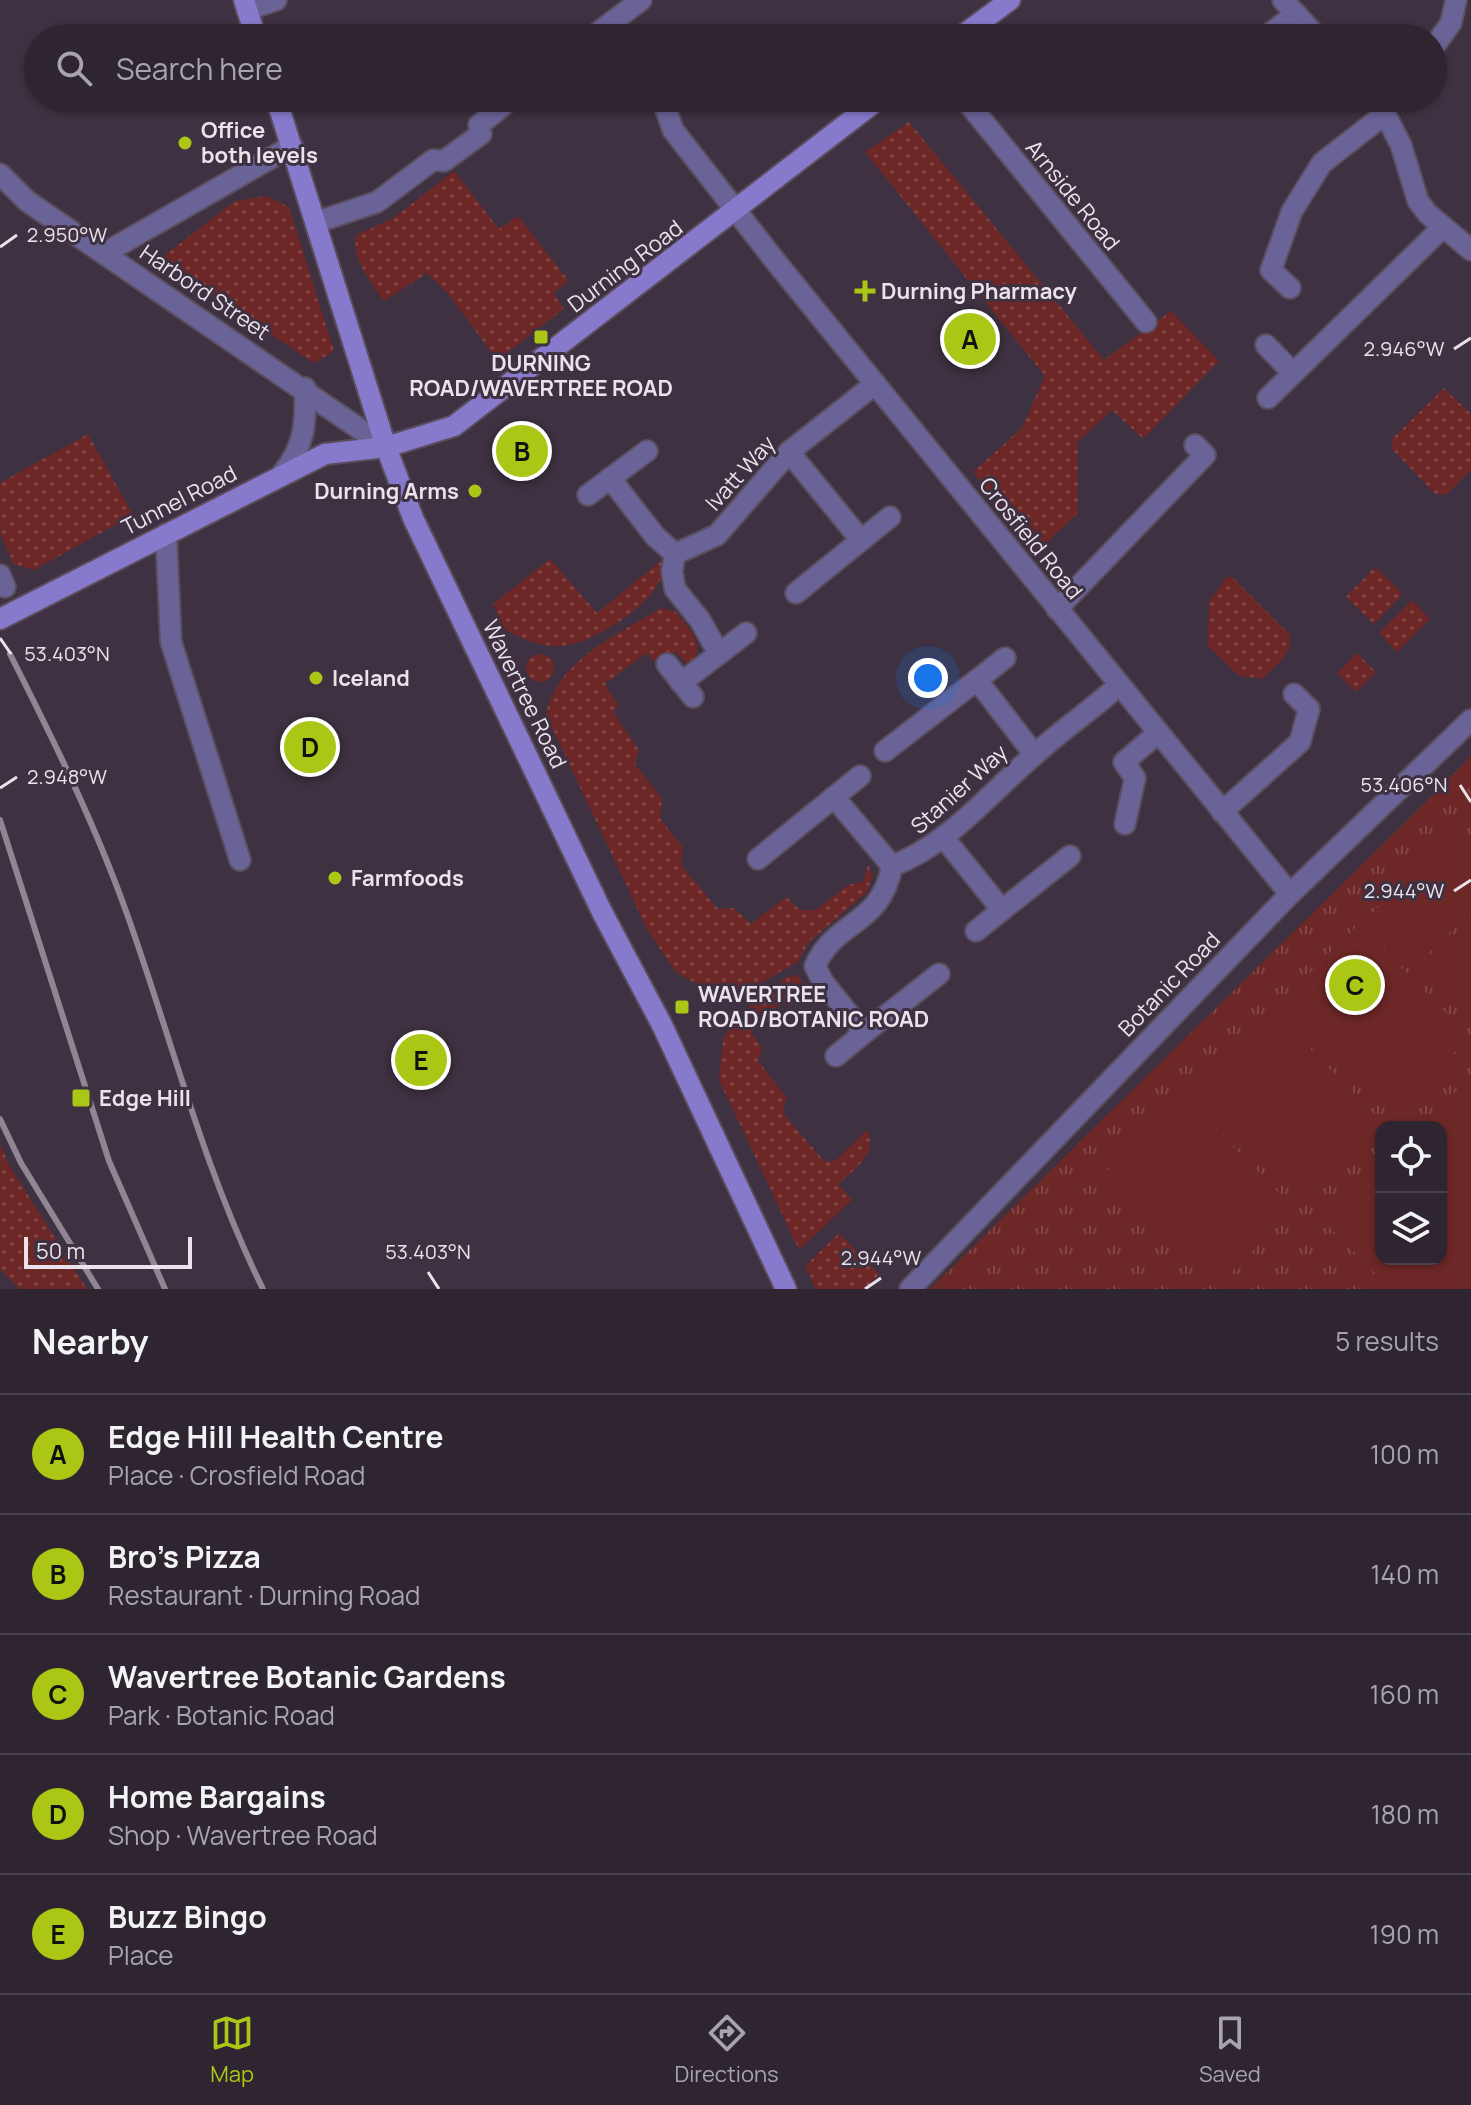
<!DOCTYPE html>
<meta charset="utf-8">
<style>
:root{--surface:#2e2531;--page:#3a313d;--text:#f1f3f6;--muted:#a7a5ab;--line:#49424d;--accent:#abc614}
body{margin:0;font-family:Manrope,sans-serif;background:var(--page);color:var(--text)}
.controls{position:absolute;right:24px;bottom:24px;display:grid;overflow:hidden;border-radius:16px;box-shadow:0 2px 6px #0004}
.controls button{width:72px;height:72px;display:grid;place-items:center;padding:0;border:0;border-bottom:2px solid var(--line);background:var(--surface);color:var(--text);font:40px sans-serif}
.scale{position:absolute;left:24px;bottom:20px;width:168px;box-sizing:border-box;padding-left:8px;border:4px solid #ebe3ec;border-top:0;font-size:22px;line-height:28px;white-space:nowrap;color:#ebe3ec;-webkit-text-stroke:6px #3e3141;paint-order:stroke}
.you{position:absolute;left:928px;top:678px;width:28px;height:28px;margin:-20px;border:6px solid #fff;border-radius:50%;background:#1a73e8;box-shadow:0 0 0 12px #1a73e833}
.badge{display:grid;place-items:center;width:52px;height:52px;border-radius:50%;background:var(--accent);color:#111;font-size:26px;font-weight:700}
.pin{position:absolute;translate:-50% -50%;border:4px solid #fff;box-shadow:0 2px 8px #0006}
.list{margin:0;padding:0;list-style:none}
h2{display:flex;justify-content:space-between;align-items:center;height:104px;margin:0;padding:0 32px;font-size:34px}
h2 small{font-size:26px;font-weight:400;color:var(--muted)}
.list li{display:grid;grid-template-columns:52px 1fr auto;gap:24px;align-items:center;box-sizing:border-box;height:120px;padding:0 32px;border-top:2px solid var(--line)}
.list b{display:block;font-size:30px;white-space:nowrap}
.list p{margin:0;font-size:26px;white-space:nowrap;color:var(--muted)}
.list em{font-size:26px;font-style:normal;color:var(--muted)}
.icon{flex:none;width:44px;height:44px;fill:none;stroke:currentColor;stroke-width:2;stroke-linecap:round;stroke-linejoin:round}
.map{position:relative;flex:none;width:1471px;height:1289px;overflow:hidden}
.search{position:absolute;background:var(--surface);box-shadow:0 2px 6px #0004;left:24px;right:24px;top:24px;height:88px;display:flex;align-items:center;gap:20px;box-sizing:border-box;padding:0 28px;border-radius:44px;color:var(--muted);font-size:30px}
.sheet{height:704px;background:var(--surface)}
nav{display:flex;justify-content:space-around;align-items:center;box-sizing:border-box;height:112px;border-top:2px solid var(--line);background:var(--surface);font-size:22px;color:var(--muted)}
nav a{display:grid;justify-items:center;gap:4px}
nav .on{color:var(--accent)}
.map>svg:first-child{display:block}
.grass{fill:url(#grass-dots)}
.park{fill:url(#park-tufts);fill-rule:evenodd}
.garden{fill:#6d2726}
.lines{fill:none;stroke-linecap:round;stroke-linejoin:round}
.minor-casing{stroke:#5a4d5c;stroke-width:24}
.tertiary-casing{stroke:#5a4d5c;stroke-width:24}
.secondary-casing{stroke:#5a4d5c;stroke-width:24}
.minor{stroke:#6a6397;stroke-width:20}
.tertiary{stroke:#6a6397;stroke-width:20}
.secondary{stroke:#877acc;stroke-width:20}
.rail{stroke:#908592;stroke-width:6}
.ticks{fill:none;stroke:#ebe3ec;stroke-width:3}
.poi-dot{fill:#abc614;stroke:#3e3141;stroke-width:3}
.labels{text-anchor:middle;stroke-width:6;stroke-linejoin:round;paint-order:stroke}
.poi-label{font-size:22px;font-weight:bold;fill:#ebe3ec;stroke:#3e3141;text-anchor:start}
.street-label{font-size:22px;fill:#ebe3ec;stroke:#3e3141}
.ticks-label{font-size:20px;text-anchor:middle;fill:#ebe3ec;stroke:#3e3141;stroke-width:6;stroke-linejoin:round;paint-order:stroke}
</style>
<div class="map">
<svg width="1471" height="1289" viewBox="0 0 1471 1289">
<defs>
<pattern id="grass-dots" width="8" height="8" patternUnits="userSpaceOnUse" patternTransform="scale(2)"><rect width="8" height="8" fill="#6d2726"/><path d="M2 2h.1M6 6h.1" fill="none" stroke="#824646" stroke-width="1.8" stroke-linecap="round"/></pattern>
<pattern id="park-tufts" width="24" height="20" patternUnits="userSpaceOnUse" patternTransform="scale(2)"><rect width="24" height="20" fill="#6d2726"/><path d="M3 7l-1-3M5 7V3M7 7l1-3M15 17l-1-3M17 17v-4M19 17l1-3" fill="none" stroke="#824646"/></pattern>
</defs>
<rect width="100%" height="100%" fill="#3e3141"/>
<g class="grass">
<path d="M909 122 1104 360 1171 311 1219 361 1143 439 1112 410 1078 442V513L1037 552 973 472 1022 428 1045 376 865 152Z"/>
<path d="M454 171 499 229 518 216 569 281 553 293 564 309 497 360 450 296 427 273 384 301C370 281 352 260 356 235L392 219Z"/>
<path d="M266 196 289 207 334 351 314 363 166 265 165 255 235 201Z"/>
<path d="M1444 388 1471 414V470L1446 495 1435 494 1392 449V439Z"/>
<path d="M88 434 133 515 34 570 13 564 0 532V483Z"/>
<path d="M550 559 597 613 662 560C672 596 595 643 563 646 543 648 521 639 504 629L493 604Z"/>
<path d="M1373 569H1378L1400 591 1401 596 1374 624 1346 597Z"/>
<path d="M1232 577 1289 634C1294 654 1275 666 1262 679L1239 676 1208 646 1209 602 1226 578Z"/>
<path d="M1412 600 1430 619 1397 652 1379 633Z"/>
<path d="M661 608 676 612C688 628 709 647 689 665L675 652 663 658 659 666 646 653 605 684 618 705 613 712 639 750 635 764 662 799 660 819 683 847 681 865 718 909 734 908 751 924 786 897 800 910H816L848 885 863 882 868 865 873 875 867 892 808 943 798 962 754 987 734 991 700 986 675 971 648 931 546 715C558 659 616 636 661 608Z"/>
<path d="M1357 653 1376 672 1356 692 1337 673Z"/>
<circle cx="540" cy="668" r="14"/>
<path d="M797 975 809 991 790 1006 782 1003 755 1024 752 1034 762 1048 758 1061 787 1098 783 1107 785 1116 825 1162 836 1160 867 1130C879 1154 854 1170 838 1184L852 1200 799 1250 719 1080 723 1039 736 1017 785 978Z"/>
<path d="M0 1144 9 1165 87 1289H20L0 1269Z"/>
<path d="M839 1233 879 1274 866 1289H816L805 1266Z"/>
</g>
<path class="park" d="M1471 756V1289H930L1438 790ZM1381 1127H1441V1259H1381Z"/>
<g class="garden">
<path d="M1455 833 1471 850V913L1417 964 1370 915Z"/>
<path d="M1359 924 1470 1037 1391 1115 1280 1002Z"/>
<path d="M1471 926V1020L1424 971Z"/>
<path d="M1272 1010 1383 1123 1304 1201 1192 1088Z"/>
<path d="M1471 1076V1197L1441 1167V1127H1420Z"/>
<path d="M1183 1096 1295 1209 1216 1287 1104 1174Z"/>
<path d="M1381 1166V1259H1441V1182L1471 1212V1289H1391L1324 1222Z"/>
</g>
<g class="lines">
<defs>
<g id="minor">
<path d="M1283 0 1318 38"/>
<path d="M247 10 276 0"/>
<path d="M591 38 641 0"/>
<path d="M1264 38 1296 14"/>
<path d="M1433 48 1451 23 1456 0"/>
<path d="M662 98 673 130 776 262 1290 894"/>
<path d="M964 98 1146 322"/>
<path d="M1385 114 1401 145 1418 201 1428 214 1471 250"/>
<path d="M317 222 377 202 433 160 444 161 481 134 479 125 512 98"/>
<path d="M1290 288 1271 270 1292 211 1322 163 1385 114"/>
<path d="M1266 345 1293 373"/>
<path d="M1268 398 1443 227"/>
<path d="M789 452 861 540"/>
<path d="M610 478 655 536 675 554"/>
<path d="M588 495 647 451"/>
<path d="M166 534 171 642 240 860"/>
<path d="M0 575 5 587"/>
<path d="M796 593 890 517"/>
<path d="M1057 609 1205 455 1195 445"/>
<path d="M719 654 700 620 675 589 672 571 675 554 717 535 789 452 875 384"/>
<path d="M667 664 693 697"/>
<path d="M977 680 1005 658"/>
<path d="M681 683 746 633"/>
<path d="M885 751 977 680 1034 754"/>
<path d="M834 797 892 866"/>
<path d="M1222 812 1300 742 1309 709 1294 694"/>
<path d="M1125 824 1135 778 1124 762 1158 733"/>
<path d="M944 838 1002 910 1070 856"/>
<path d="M758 859 860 776"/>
<path d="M976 931 1002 910"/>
<path d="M939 974 864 1033 823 982 815 966C836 919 881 926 892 866 949 844 987 796 1032 757 1059 732 1090 711 1118 686"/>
<path d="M836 1056 864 1033"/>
<path d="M910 1289 1290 894 1471 720"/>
</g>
<g id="tertiary">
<path d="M0 174 27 201 386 447"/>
<path d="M105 253 292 146"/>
<path d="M282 474C305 446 306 423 305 388"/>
</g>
<g id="secondary">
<path d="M244 0 256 38"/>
<path d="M959 38 1010 0"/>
<path d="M276 98 386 447 413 518 602 912 662 1025 786 1289"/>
<path d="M0 619 325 454 386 447 454 426 880 98"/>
</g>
</defs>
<use href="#minor" class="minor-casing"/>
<use href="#tertiary" class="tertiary-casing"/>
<use href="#secondary" class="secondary-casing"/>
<use href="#minor" class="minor"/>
<use href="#tertiary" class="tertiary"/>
<use href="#secondary" class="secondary"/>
<g class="rail">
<path d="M10 654C53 739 95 824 127 914 172 1040 203 1168 263 1289"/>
<path d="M0 820 109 1161 165 1289"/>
<path d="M0 1119 21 1163 98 1289"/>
</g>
</g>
<path class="ticks" d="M0 247 17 235M1454 349 1471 338M0 638 11 654M1460 785 1471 802M0 788 17 777M1454 891 1471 880M428 1272 439 1289M865 1289 881 1278"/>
<g class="poi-dot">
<circle cx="185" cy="143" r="8"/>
<path d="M861 279h8v8h8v8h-8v8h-8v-8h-8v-8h8z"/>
<rect x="533" y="329" width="16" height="16" rx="4"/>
<circle cx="475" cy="491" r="8"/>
<circle cx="316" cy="678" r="8"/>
<circle cx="335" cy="878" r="8"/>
<rect x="674" y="999" width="16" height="16" rx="4"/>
<rect x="71" y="1088" width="20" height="20" rx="4"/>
</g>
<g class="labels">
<g class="poi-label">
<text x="201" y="138">Office<tspan x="201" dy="25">both levels</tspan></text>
<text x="881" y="299">Durning Pharmacy</text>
<text x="541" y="371" text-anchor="middle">DURNING<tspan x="541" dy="25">ROAD/WAVERTREE ROAD</tspan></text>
<text x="459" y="499" text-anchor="end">Durning Arms</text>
<text x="332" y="686">Iceland</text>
<text x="351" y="886">Farmfoods</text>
<text x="698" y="1002">WAVERTREE<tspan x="698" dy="25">ROAD/BOTANIC ROAD</tspan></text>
<text x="99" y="1106">Edge Hill</text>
</g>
<g class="street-label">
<text transform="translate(1073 195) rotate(51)" y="8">Arnside Road</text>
<text transform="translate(625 266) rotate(-37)" y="8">Durning Road</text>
<text transform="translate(205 292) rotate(34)" y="8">Harbord Street</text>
<text transform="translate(740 473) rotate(-48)" y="8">Ivatt Way</text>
<text transform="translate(179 500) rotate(-27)" y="8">Tunnel Road</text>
<text transform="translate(1031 538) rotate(51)" y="8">Crosfield Road</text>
<text transform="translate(525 694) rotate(64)" y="8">Wavertree Road</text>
<text transform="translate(959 789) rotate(-42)" y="8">Stanier Way</text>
<text transform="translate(1169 984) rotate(-46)" y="8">Botanic Road</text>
</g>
</g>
<g class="ticks-label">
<text x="67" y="242">2.950°W</text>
<text x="1404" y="356">2.946°W</text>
<text x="67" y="661">53.403°N</text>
<text x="67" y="784">2.948°W</text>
<text x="1404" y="792">53.406°N</text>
<text x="1404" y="898">2.944°W</text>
<text x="428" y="1259">53.403°N</text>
<text x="881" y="1265">2.944°W</text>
</g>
</svg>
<div class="controls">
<button><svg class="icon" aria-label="locate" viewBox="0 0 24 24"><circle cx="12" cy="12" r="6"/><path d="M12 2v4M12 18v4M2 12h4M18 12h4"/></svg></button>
<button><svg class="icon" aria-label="layers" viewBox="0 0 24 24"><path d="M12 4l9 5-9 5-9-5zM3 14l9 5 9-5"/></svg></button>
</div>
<div class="scale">50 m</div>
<div class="you"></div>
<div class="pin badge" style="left:970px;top:339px">A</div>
<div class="pin badge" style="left:522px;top:451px">B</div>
<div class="pin badge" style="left:1355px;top:985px">C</div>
<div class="pin badge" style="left:310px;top:747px">D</div>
<div class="pin badge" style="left:421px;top:1060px">E</div>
<div class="search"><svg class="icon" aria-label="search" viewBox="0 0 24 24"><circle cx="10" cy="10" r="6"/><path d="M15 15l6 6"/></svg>Search here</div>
</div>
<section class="sheet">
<h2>Nearby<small>5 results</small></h2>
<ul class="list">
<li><span class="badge">A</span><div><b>Edge Hill Health Centre</b><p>Place · Crosfield Road</p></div><em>100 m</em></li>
<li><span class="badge">B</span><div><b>Bro's Pizza</b><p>Restaurant · Durning Road</p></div><em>140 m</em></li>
<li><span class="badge">C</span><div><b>Wavertree Botanic Gardens</b><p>Park · Botanic Road</p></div><em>160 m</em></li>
<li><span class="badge">D</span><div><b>Home Bargains</b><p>Shop · Wavertree Road</p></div><em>180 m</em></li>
<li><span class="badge">E</span><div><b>Buzz Bingo</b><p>Place</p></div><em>190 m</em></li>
</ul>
</section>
<nav>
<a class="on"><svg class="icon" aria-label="map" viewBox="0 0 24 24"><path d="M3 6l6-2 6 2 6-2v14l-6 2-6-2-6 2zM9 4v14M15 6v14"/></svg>Map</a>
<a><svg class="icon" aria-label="directions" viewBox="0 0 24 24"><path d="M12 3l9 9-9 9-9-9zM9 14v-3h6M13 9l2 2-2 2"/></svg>Directions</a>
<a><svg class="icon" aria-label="saved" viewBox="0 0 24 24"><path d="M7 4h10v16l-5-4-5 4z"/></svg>Saved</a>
</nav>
